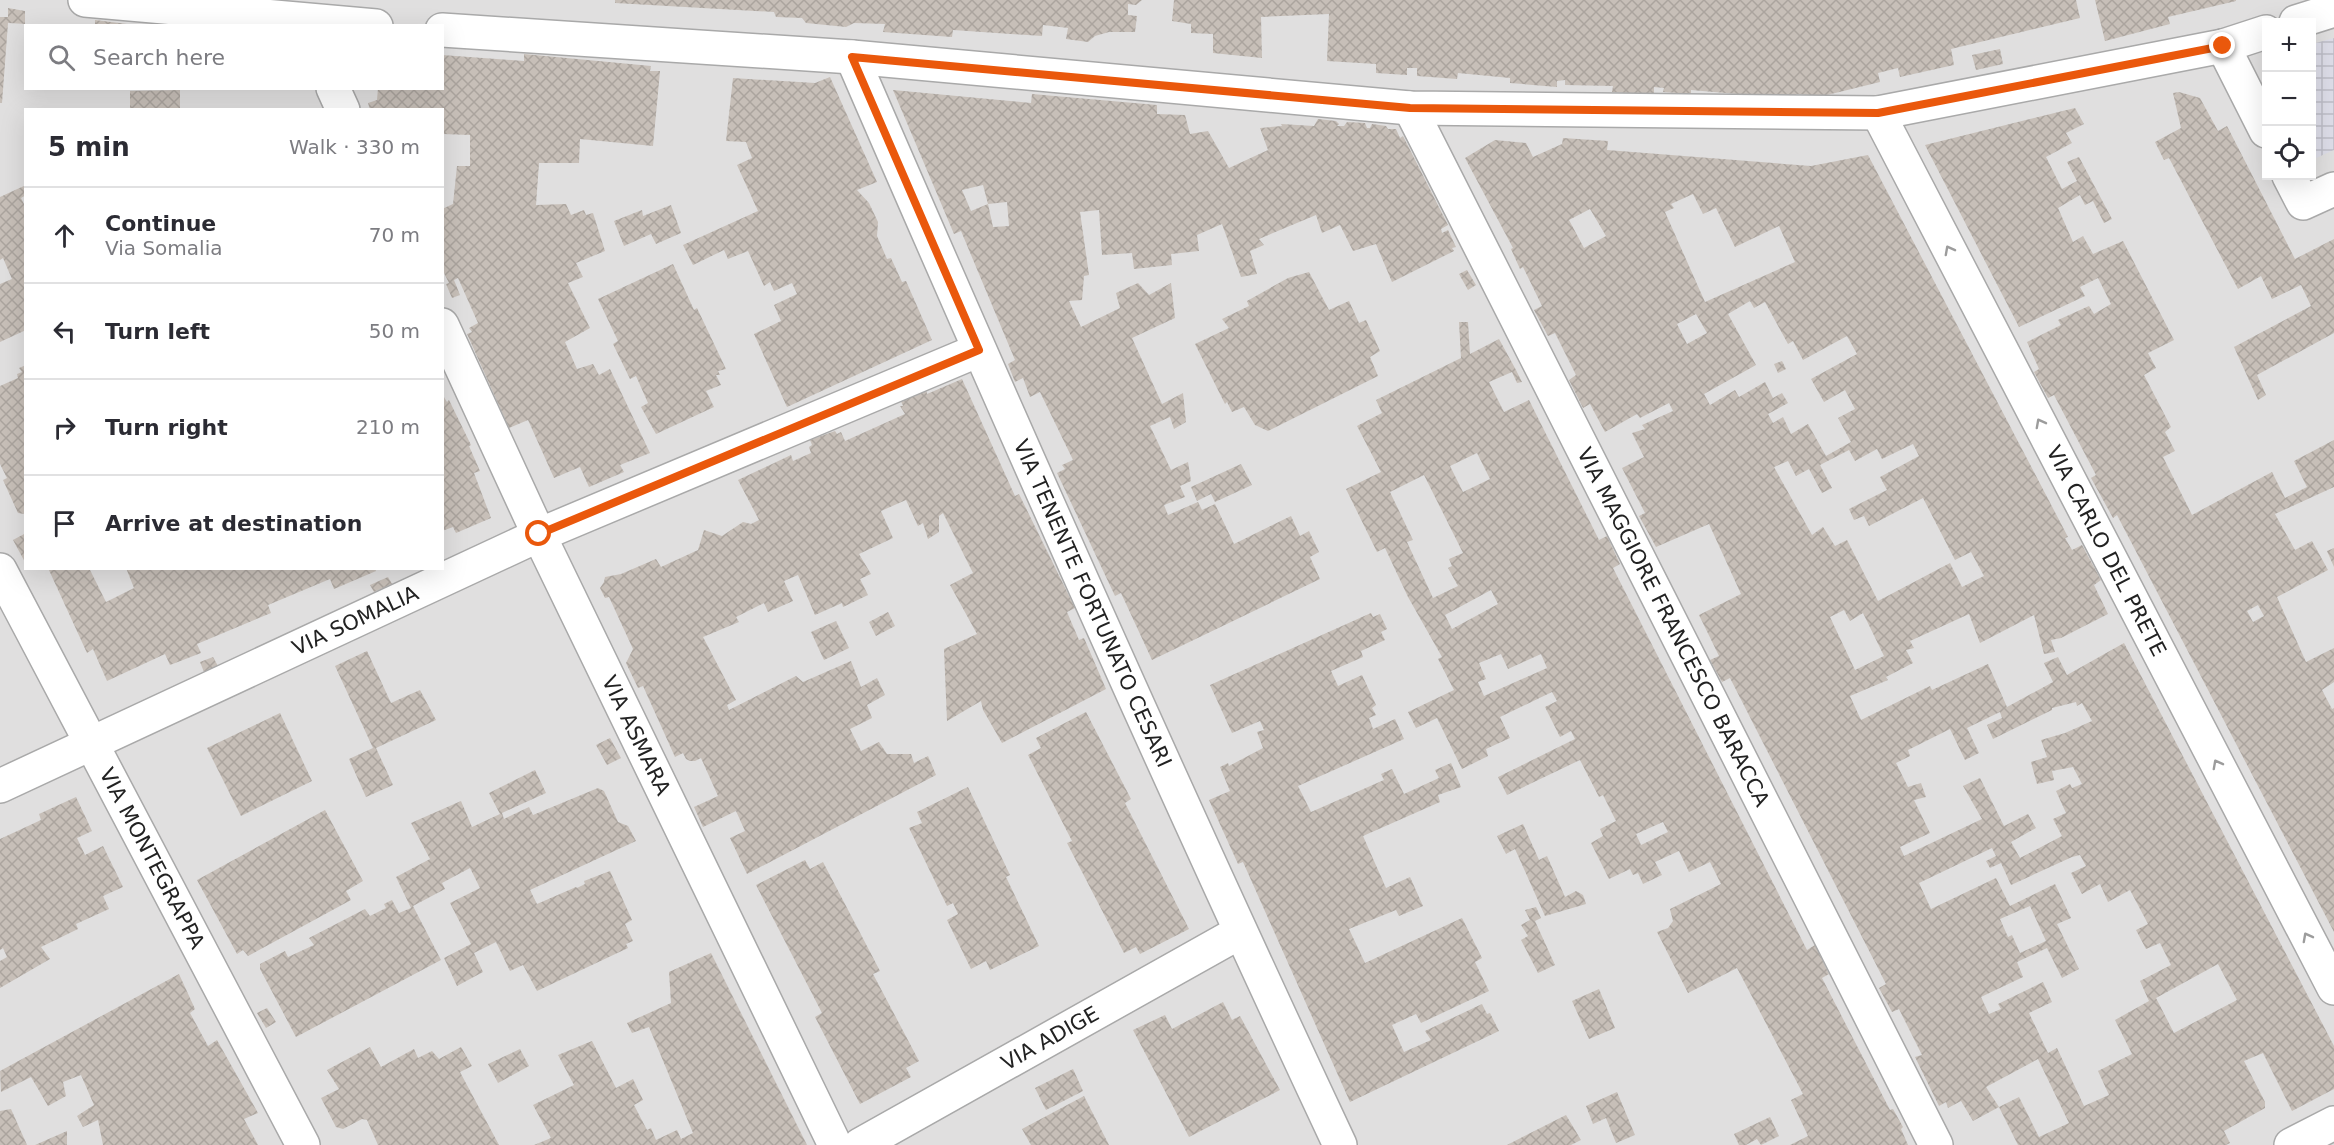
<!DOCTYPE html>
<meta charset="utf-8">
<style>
:root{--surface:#fff;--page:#f2f2f3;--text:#2b2b33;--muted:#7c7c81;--line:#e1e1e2}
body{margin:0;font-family:"DejaVu Sans",sans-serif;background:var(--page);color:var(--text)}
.controls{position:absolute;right:18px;top:18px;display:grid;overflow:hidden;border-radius:0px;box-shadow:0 6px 24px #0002}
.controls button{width:54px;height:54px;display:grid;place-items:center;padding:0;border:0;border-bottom:2px solid var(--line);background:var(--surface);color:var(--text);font:30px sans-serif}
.stop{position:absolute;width:18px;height:18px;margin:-14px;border:4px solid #ea580c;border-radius:50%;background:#fff}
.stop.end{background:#ea580c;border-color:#fff;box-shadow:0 2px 6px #0008}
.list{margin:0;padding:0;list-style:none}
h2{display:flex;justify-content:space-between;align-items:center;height:78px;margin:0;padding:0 24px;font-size:26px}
h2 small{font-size:20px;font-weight:400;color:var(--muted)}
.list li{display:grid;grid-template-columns:39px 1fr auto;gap:18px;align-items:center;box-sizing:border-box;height:96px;padding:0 24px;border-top:2px solid var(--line)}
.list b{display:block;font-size:22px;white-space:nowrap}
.list p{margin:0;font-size:20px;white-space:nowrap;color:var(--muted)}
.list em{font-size:20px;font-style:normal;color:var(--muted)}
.icon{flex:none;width:33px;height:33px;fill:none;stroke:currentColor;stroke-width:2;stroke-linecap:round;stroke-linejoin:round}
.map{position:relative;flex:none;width:2334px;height:1145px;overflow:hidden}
.search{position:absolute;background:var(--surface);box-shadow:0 6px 24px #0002;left:24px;top:24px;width:420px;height:66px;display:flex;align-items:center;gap:15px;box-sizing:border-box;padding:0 21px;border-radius:0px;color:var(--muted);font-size:22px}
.panel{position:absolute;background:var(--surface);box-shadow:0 6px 24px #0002;left:24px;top:108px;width:420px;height:462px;border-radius:0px}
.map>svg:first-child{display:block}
.residential{fill:#e0dfdf;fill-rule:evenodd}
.plaza{fill:url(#plaza-grid)}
.building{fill:url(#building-cross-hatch);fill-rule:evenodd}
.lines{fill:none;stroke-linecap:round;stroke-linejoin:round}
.street-casing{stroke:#a9a9a9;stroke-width:36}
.street{stroke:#fff;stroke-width:33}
.oneway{stroke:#9c9c9c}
.route{stroke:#ea580c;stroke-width:8}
.labels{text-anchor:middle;stroke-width:4.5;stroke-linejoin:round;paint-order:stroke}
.street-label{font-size:21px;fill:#222;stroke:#fff}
</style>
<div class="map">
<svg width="2334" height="1145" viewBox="0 0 2334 1145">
<defs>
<pattern id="plaza-grid" width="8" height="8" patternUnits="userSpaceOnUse" patternTransform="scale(1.5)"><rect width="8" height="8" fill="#dddde8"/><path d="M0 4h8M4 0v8" fill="none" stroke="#bdbdc7"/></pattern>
<pattern id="building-cross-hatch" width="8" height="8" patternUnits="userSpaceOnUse" patternTransform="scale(1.5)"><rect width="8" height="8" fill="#c7bfb8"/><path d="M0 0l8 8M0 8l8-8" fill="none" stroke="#aba49e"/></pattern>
</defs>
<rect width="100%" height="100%" fill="#f2efe9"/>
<path class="residential" d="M0 0H2334V1145H0ZM2266 22H2312V176H2266ZM26 26H442V88H26ZM26 110H442V568H26Z"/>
<path class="plaza" d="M2334 38V150L2314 159 2312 153V44Z"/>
<g class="building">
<path d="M615 0H1142L1136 5 1128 4V15L1137 16 1135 32H1109L1095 36 1088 42 1066 39 1068 28 1043 25 1042 36 953 30 952 37 883 32 885 24 854 23 846 27 806 23 802 18 776 17 774 12 615 3Z"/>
<path d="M1174 0H2076L2080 18 1951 49 1954 65 1900 77 1898 68 1878 73 1880 82 1823 96 1796 94V99L1691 90V94L1663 92 1664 88 1654 87V95L1612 92 1613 86 1565 85V80L1557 81V87L1510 83V78L1458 73 1457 79 1417 76V68H1407V75L1376 73V64L1327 61 1329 14 1261 17 1262 58 1213 53V34L1191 33V24L1172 21Z"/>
<path d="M2095 0H2236V1L2168 17 2170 24 2105 41Z"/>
<path d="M8 8 25 11V24L8 23 2 103H0V17H8Z"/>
<path d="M95 20 127 24V26H95Z"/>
<path d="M2000 49 2003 64 1976 70 1972 55Z"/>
<path d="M524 54 651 66 650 71H660L653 146 580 139 579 163H539L536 205 566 204 571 215 584 210 586 215 593 213 605 251 576 263 583 277 568 283 590 328 565 342 577 369 593 364 599 375 610 369 650 453 620 465 624 472 589 487 580 467 554 478 528 420 509 428 467 334 472 332 469 328 478 323 458 278 454 280 460 295 452 298 446 284 449 283 442 269V209L453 204 457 166H470V135L442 134V110H370L368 103 377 100 378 88H442V55L524 61Z"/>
<path d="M830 77 877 182 857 190 869 203 878 222 877 236 887 259 891 258 902 282 906 281 932 340 787 407 754 334 781 321 774 305 797 294 792 283 774 291 770 282 764 286 748 251 728 259 724 250 693 265 683 245 758 211 737 165 752 158 746 142 726 141 733 78 815 83Z"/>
<path d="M180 90V110H130V91Z"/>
<path d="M893 90 1031 103 1032 94 1157 105V114L1185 115 1190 134 1208 131 1229 168 1268 150 1260 128 1282 126 1281 124 1314 126 1318 119 1336 121 1339 124 1337 126H1344L1347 122 1365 123 1367 128H1370L1372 124 1386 126 1388 129H1396L1400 138 1403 136 1448 225 1441 229 1442 233 1448 230 1456 247 1452 248 1454 251 1392 282 1376 244 1353 251 1340 225 1322 233 1316 215 1259 239 1264 245 1250 251 1257 274 1241 277 1222 224 1197 235 1199 251 1171 254 1172 265 1134 269 1132 253 1102 255 1099 210 1080 212 1089 275 1084 276 1082 300 1069 301 1081 327 1120 308 1116 293 1138 283 1149 295 1171 283 1175 318 1132 338 1162 404 1183 393 1186 422 1174 429 1170 417 1150 426 1171 470 1188 462 1191 481 1180 486 1185 497 1164 505 1168 515 1198 502 1202 510 1215 504 1234 544 1291 516 1300 536 1309 531 1319 552 1310 557 1320 579 1152 660 1121 593 1115 596 1057 473 1065 469 1062 465 1073 460 1040 392 1030 397 1023 378 1015 382 1008 364 1015 360 961 231 954 234ZM983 185 988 204 1007 202 1009 226 993 227 988 204 971 211 962 190Z"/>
<path d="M2179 92 2200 98 2218 131 2227 126 2295 259 2334 239V333L2257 375 2266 395 2258 400 2234 347 2311 306 2301 285 2272 299 2261 276 2238 289 2169 158 2164 160 2155 142 2181 128 2173 93Z"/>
<path d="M2075 108 2084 124 2066 133 2072 143 2046 157 2062 189 2077 181 2067 162 2079 157 2112 219 2104 223 2093 201 2085 205 2080 195 2058 208 2073 242 2083 236 2093 254 2123 241 2174 340 2148 353 2156 368 2144 375 2171 427 2165 432 2175 451 2163 457 2192 515 2272 472 2285 498 2307 487 2294 461 2334 440V487L2275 514 2295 550 2312 541 2328 570 2277 597 2306 662 2334 648V682L2322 690 2332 709 2334 708V932L2117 515 2113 518 2091 478 2096 475 2054 395 2048 398 2034 372 2039 369 2027 342 2061 325 2058 320 2089 306 2094 314 2111 304 2098 278 2080 287 2085 296 2019 327 1925 145ZM2258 605 2264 616 2253 622 2247 611Z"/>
<path d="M1563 138 1608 141 1607 150 1811 166 1868 155 2068 537 2065 538 2072 550 2082 545 2101 580 2094 585 2108 614 2061 638 2051 640 2055 652 2044 654 2034 615 1980 643 1969 614 1910 641 1914 648 1906 650 1913 663 1886 677 1888 680 1850 696 1861 720 1930 686 1932 690 1988 664 2007 707 2053 682 2044 663 2058 657 2067 675 2124 643 2334 1046V1089L2292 1111 2263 1053 2244 1061 2265 1102V1108L2224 1131 2230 1143 2226 1145H2018L1999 1107 2019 1097 2039 1137 2069 1123 2038 1059 1986 1087 1999 1107 1973 1121 1961 1101 1948 1108 1946 1102 1939 1106 1915 1057 1922 1055 1899 1009 1892 1012 1879 988 1886 984 1730 678 1722 682 1710 660 1719 656 1699 615 1741 594 1709 524 1656 547 1639 516 1645 513 1622 468 1644 457 1632 433 1645 429 1642 425 1673 411 1669 403 1640 418 1637 414 1605 432 1590 404 1583 408 1569 380 1576 375 1555 333 1548 336 1534 310 1542 306 1523 267 1520 269 1511 249 1513 248 1465 158 1495 140 1526 143 1533 157 1562 144ZM1693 194 1703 214 1716 208 1735 247 1779 226 1795 262 1705 302 1665 212 1674 208 1671 204ZM1590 209 1606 236 1584 248 1569 220ZM1750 301 1754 308 1765 302 1788 344 1793 341 1803 360 1847 336 1857 354 1811 379 1824 402 1845 390 1855 409 1838 418 1851 442 1826 456 1808 424 1791 434 1783 417 1773 423 1768 414 1788 403 1782 393 1773 398 1765 382 1739 397 1735 390 1710 405 1704 394 1756 365 1728 314ZM1696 314 1707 333 1687 344 1677 324ZM1913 444 1919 456 1880 477 1887 490 1849 509 1854 520 1864 516 1869 526 1923 498 1955 560 1971 552 1984 576 1962 587 1950 563 1878 601 1847 540 1835 546 1823 527 1812 535 1774 467 1788 461 1796 476 1809 469 1822 493 1832 488 1820 465 1849 450 1855 461 1877 449 1882 459ZM1844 610 1850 621 1863 613 1884 656 1855 670 1830 617ZM2076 702 2077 706 2082 703 2092 721 2065 733 2041 740 2047 757 2031 762 2037 784 2054 780 2052 771 2073 767 2082 784 2072 788 2070 784 2056 791 2066 813 2053 819 2062 836 2020 858 2011 842 2036 828 2028 814 2004 826 1980 778 1963 786 1982 819 1904 856 1900 847 1930 833 1914 800 1926 797 1921 783 1908 787 1896 763 1910 756 1908 750 1950 729 1965 760 1979 753 1967 728 2000 712 2002 718 1987 725 1993 739 2052 710V708ZM1992 848 1996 856 1986 861 1990 868 2001 863 2011 885 2072 857 2080 855 2086 866 2071 873 2082 894 2100 884 2108 902 2130 890 2148 924 2136 930 2146 949 2160 943 2171 965 2140 981 2149 1001 2115 1020 2132 1054 2098 1071 2109 1095 2084 1106 2057 1048 2048 1053 2029 1013 2052 1002 2043 982 1998 1004 2001 1009 1989 1014 1981 997 2023 977 2017 962 2047 948 2062 978 2079 969 2057 924 2071 918 2055 884 2010 906 1996 878 1931 909 1919 883ZM2030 906 2046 941 2020 953 2012 935 2008 937 2000 919ZM2218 964 2237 1000 2174 1033 2156 998Z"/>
<path d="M26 185V195L21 198 26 208V330L0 342V284L12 279 3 258 0 260V197Z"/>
<path d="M671 205 681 233 656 244 651 234 624 246 614 221 642 210 643 216Z"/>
<path d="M673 264 694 310 697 308 726 369 718 371 720 375H716L721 385 706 391 714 407 656 434 641 407 648 403 636 376 630 379 613 344 618 341 598 299Z"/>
<path d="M1467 270 1476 285 1468 290 1459 274Z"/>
<path d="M1309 272 1329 310 1349 301 1359 323 1366 320 1380 351 1370 357 1378 376 1268 431 1255 425 1244 407 1232 412 1227 402 1225 404 1195 344 1229 328 1222 319 1249 306 1247 301 1288 278Z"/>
<path d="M1459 322H1468L1470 354 1499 339 1516 370 1522 382 1517 383 1512 372 1489 382 1504 412 1529 400 1599 540 1607 536 1620 564 1613 568 1807 950 1815 945 1829 974 1822 978 1890 1110 1893 1109 1903 1127 1901 1129 1908 1145H1790L1808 1136 1791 1100 1803 1094 1737 968 1688 993 1657 932 1668 928 1673 921 1670 909 1721 884 1710 862 1689 872 1679 851 1655 862 1662 875 1643 884 1638 873 1633 875 1630 869 1609 879 1591 843 1603 836 1600 829 1616 821 1603 795 1599 797 1580 760 1507 795 1498 777 1575 739 1571 731 1560 737 1545 707 1557 701 1552 692 1500 717 1510 738 1486 749 1488 756 1462 769 1437 718 1416 728 1408 712 1454 690 1438 659 1442 657 1408 597 1385 548 1377 552 1346 489 1381 472 1357 426 1382 413 1376 400 1461 358ZM1477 453 1490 479 1463 492 1450 466ZM1424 475 1463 553 1449 559 1452 566 1448 568 1458 586 1433 598 1407 542 1413 540 1390 492ZM1491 590 1498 604 1452 629 1445 615ZM1501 654 1508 669 1541 654 1547 668 1484 696 1478 682 1486 679 1479 663ZM1663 822 1668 832 1641 845 1636 834Z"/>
<path d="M1782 361 1786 369 1778 373 1774 364Z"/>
<path d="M26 365V518L24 514 18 513 3 480 7 478 0 464V386L18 378 17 374 22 372 19 368Z"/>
<path d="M962 379 1015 496 1019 494 1075 608 1067 612 1079 640 1084 638 1106 689 1002 743 983 710 981 701 947 721 944 649 977 634 950 585 973 573 943 513 939 516V532L928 539 923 523 918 526 906 500 881 511 893 538 859 554 871 574 860 579 868 595 843 607 842 603 815 615 798 575 784 581 793 601 768 612 764 603 736 617 739 622 703 637 736 700 727 705 729 710 796 676 803 682 851 661 861 687 877 678 885 695 867 705 872 718 850 729 861 751 879 742 887 754H911L914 763 928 756 936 775 747 874 730 838 745 831 736 811 703 827 694 807 718 796 701 758 695 761H690L686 759 683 753 675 757 643 686 638 688 626 663 633 649 609 597 605 598 600 588 604 582 605 577 621 574 656 559 661 567 698 550 704 530 722 536 743 522 751 524 759 520 738 480 791 455 793 461 811 453 809 447 812 445 810 440 835 431 837 434 841 432 845 441 905 414 900 406H903L900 399 926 388 927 394Z"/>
<path d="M442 394 447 402 449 400 471 445 469 446 480 471 474 473 491 518 456 533 453 527 442 531Z"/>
<path d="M1241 464 1252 485 1215 502 1211 494 1197 501 1191 487Z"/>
<path d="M26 533V564L13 540Z"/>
<path d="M2334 548V567L2327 551Z"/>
<path d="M48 568H89L106 602 134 588 126 568H375L376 571 334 589 330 579 268 605 271 613 197 644 201 653 170 665 165 654 107 681 93 649 87 653Z"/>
<path d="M388 577 392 584 374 592 370 585Z"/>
<path d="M888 612 895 626 876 636 869 622Z"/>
<path d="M1371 613 1373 617 1380 614 1387 629 1381 632 1385 640 1361 651 1363 657 1331 671 1338 686 1362 675 1376 705 1372 708 1376 715 1369 718 1373 729 1395 719 1404 739 1298 786 1311 812 1384 780 1381 774 1392 769 1404 794 1439 778 1435 770 1451 763 1461 787 1438 795 1440 802 1363 836 1386 888 1410 877 1423 906 1399 916 1396 910 1349 929 1365 963 1462 918 1482 958 1475 962 1489 991 1421 1023 1416 1014 1392 1025 1404 1052 1431 1040 1425 1031 1482 1004 1487 1014 1490 1013 1499 1031 1350 1102 1243 862 1238 864 1209 800 1230 791 1220 767 1228 763 1229 766 1263 748 1257 732 1264 730 1260 721 1232 733 1210 685Z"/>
<path d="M836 621 849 648 824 660 811 632Z"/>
<path d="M367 651 391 703 420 690 436 720 376 748 393 785 366 797 349 759 373 748 335 666Z"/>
<path d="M213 657 218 666 204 672 200 662Z"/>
<path d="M1086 712 1131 799 1125 803 1189 929 1140 954 1136 947 1124 953 1067 843 1072 841 1028 755 1041 748 1036 738Z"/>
<path d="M280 713 312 781 241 816 207 748Z"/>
<path d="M610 738 621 758 607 765 596 745Z"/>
<path d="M535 770 546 793 502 813 504 819 529 807 533 815 598 788 604 791 618 822 628 826 636 841 530 890 537 904 576 887 577 888 585 884 584 881 610 871 632 920 625 924 633 941 626 944 628 948 537 991 523 965 510 971 496 942 474 953 483 972 457 986 444 958 471 944 450 903 480 888 470 868 442 883 445 889 413 906 441 960 296 1037 260 969V964L285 951 288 957 314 945 309 938 365 909 370 916 386 908 384 904 392 900 399 913 411 908 396 877 430 859 411 823 461 801 472 827 500 814 489 793Z"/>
<path d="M968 787 1010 875 1006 877 1039 946 990 970 986 961 971 969 947 920 958 914 953 903 947 906 909 828 922 823 917 812Z"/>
<path d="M76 797 92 831 77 838 85 855 103 846 123 887 103 896 109 909 76 924 78 929 41 947 50 959 0 988V961L7 957 3 948 0 950V839L41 820 39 814Z"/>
<path d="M325 810 363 881 346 891 351 900 248 956 243 950 237 954 197 880Z"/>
<path d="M1523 824 1539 860 1547 856 1565 897 1576 891 1583 895 1586 904 1545 916 1515 849 1506 854 1497 836Z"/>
<path d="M805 860 810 869 823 862 880 971 873 974 919 1061 906 1068 911 1077 860 1104 815 1017 822 1013 756 885Z"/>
<path d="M1536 907 1541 918 1535 921 1555 965 1538 973 1521 940 1528 936 1521 925 1530 920 1525 910Z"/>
<path d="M711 953 807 1145H534L551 1138 533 1105 574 1085 558 1055 592 1041 616 1088 633 1079 643 1100 634 1105 647 1130 651 1128 656 1140 677 1130 681 1139 693 1133 649 1027 632 1033 627 1023 671 1003 669 972Z"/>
<path d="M179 974 195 1009 190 1013 208 1046 217 1040 258 1113 244 1119 258 1145H103L98 1120 83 1127 77 1116 94 1105 81 1075 63 1082 66 1096 48 1106 31 1077 1 1092 0 1071Z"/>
<path d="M1599 989 1615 1028 1589 1039 1572 1001Z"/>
<path d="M1223 1002 1232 1020 1240 1016 1280 1090 1189 1137 1133 1030 1165 1015 1172 1029Z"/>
<path d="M267 1008 276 1022 266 1028 257 1013Z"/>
<path d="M370 1047 381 1067 414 1049 418 1058 432 1051 439 1059 461 1047 472 1066 460 1072 499 1145H378L367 1120 362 1119 343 1129 336 1127 321 1098 339 1089 327 1070Z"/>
<path d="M520 1049 529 1066 498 1083 488 1064Z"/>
<path d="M1073 1069 1083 1091 1046 1110 1035 1088Z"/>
<path d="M1617 1092 1635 1135 1616 1143 1606 1118 1593 1124 1586 1106Z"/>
<path d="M1084 1096 1109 1145H1031L1022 1129Z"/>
<path d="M11 1109 27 1145H0V1111Z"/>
<path d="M1566 1115 1581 1140 1571 1145H1507Z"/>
<path d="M1770 1117 1779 1136 1761 1145 1757 1139 1746 1145H1739L1734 1134Z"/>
<path d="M67 1131V1145H35Z"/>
</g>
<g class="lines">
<defs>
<g id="street">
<path d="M85 0 376 26"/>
<path d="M2296 22 2334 10"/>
<path d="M442 30 852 57 1410 108 1878 113 2223 46 2266 32"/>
<path d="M2223 46 2266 131"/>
<path id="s1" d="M852 57C1010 422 1171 785 1340 1145"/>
<path d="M333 88 343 110"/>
<path id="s2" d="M1410 108 1936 1145"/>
<path id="s3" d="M1878 113 2334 988"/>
<path d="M2289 176 2303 203 2334 189"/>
<path id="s4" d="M442 325 539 535 835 1145"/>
<path id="s5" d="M0 570 303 1145"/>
<path id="s6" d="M0 786 539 535 979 350"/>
<path id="s7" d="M860 1145 1240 932"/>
<path d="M2291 1145 2334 1123"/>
</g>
</defs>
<use href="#street" class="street-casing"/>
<use href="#street" class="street"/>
</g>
<defs><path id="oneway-chevron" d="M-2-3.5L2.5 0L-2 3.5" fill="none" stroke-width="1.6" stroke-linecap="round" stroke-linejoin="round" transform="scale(1.5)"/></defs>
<g class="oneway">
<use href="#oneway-chevron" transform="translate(1949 250) rotate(-118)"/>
<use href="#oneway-chevron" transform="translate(2040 423) rotate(-118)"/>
<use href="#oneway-chevron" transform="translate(2217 764) rotate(-118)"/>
<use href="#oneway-chevron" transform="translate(2307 937) rotate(-118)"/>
</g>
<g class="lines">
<path class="route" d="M539 534 979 350 852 57 1410 108 1878 113 2223 46"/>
</g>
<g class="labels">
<g class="street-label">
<text dy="7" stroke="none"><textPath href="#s3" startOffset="494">VIA CARLO DEL PRETE</textPath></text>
<text dy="7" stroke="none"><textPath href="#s1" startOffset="597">VIA TENENTE FORTUNATO CESARI</textPath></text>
<text dy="7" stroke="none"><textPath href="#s6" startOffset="392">VIA SOMALIA</textPath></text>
<text dy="7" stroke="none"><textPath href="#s2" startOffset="582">VIA MAGGIORE FRANCESCO BARACCA</textPath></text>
<text dy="7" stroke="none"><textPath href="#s4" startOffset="454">VIA ASMARA</textPath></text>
<text dy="7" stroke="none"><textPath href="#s5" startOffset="326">VIA MONTEGRAPPA</textPath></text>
<text dy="7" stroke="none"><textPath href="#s7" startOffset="218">VIA ADIGE</textPath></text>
</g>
</g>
</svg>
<div class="controls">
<button>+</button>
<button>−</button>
<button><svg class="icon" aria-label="locate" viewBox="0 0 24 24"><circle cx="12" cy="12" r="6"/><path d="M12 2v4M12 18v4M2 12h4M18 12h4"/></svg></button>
</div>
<div class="stop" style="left:539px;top:534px"></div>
<div class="stop end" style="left:2223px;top:46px"></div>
<div class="search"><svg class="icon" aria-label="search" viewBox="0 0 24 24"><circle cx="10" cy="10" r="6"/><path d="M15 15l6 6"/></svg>Search here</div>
<section class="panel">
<h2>5 min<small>Walk · 330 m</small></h2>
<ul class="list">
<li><svg class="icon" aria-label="ahead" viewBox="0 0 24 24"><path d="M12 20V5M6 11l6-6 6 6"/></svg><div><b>Continue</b><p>Via Somalia</p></div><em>70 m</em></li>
<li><svg class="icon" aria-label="left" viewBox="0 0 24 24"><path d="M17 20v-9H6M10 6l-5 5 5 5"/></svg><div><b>Turn left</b></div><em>50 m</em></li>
<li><svg class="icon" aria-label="right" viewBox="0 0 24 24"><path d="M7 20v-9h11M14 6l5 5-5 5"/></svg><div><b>Turn right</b></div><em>210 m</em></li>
<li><svg class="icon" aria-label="arrive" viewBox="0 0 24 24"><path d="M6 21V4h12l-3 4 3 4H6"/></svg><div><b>Arrive at destination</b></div></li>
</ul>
</section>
</div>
